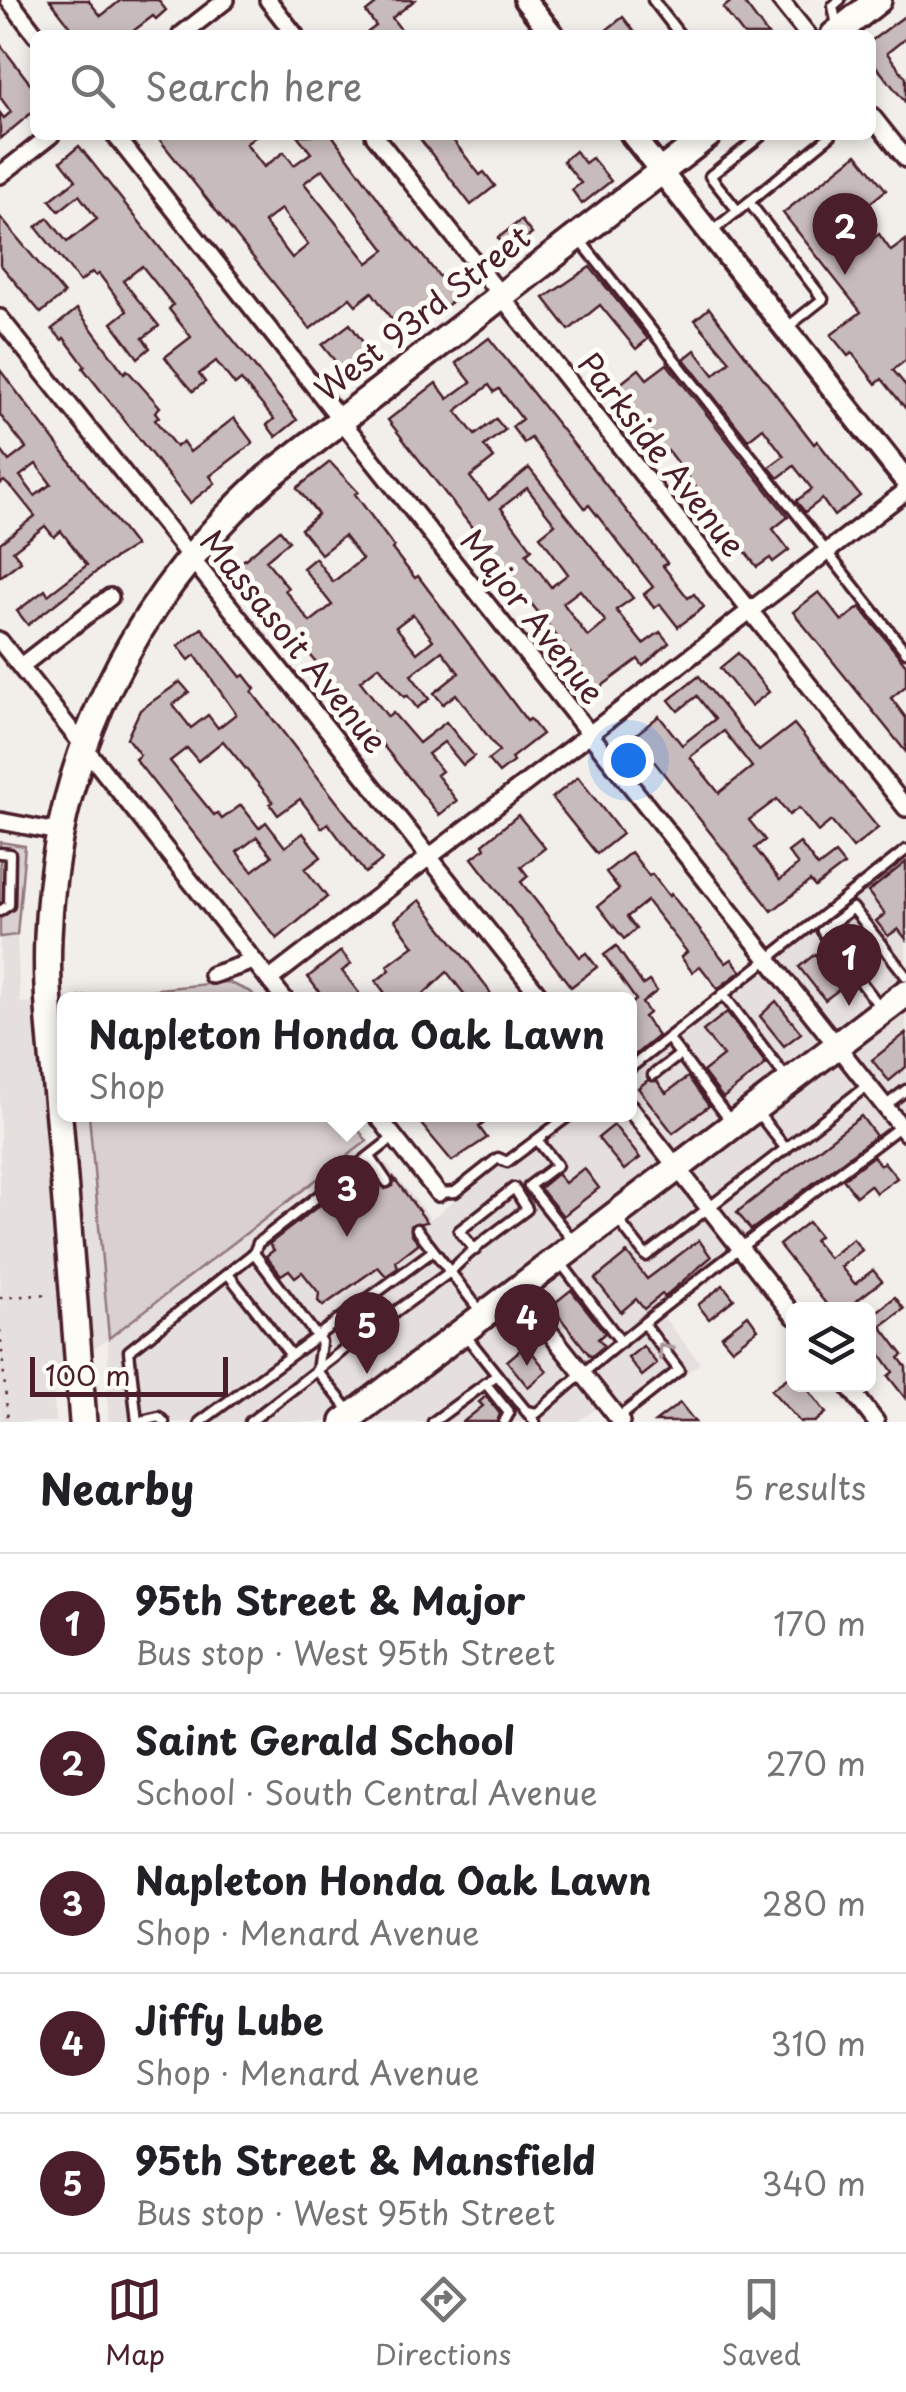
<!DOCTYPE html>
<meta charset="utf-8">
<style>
:root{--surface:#fff;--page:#f6f6f6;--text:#202124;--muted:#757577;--line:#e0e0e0;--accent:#4a1f2b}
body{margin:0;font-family:"Playpen Sans",sans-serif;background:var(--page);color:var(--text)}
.controls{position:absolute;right:30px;bottom:30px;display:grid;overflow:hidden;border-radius:15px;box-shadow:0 5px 15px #0003}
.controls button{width:90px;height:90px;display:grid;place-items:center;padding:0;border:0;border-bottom:2px solid var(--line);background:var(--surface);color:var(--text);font:50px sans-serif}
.scale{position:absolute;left:30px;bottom:25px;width:198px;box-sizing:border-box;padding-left:10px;border:5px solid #4a1f2b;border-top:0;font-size:28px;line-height:35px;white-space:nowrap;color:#4a1f2b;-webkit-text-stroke:8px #fdfcf7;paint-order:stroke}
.you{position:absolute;left:628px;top:760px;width:35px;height:35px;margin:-25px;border:8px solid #fff;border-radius:50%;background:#1a73e8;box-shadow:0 0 0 15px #1a73e833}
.badge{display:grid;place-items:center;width:65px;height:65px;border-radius:50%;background:var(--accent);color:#fff;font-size:32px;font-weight:700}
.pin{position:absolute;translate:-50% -82px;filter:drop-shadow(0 2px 5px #0008)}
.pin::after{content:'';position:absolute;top:52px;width:35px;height:30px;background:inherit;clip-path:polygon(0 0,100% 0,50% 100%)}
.popup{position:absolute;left:57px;top:992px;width:580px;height:130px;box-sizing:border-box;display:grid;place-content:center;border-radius:15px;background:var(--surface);filter:drop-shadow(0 2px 8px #0005);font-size:32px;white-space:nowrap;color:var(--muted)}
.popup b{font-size:38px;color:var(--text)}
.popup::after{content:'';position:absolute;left:50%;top:100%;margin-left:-20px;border:20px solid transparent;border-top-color:var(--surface)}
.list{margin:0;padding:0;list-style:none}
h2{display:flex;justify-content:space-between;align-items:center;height:130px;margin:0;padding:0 40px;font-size:42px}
h2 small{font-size:32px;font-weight:400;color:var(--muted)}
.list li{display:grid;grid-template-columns:65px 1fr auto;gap:30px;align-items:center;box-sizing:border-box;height:140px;padding:0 40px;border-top:2px solid var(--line)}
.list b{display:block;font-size:38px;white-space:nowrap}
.list p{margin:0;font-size:32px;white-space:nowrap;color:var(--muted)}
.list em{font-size:32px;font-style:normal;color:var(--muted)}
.icon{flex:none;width:55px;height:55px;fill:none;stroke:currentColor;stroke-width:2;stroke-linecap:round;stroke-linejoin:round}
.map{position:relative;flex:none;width:906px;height:1422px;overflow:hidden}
.search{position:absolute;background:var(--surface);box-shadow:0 5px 15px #0003;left:30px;right:30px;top:30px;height:110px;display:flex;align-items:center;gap:25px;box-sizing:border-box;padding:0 35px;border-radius:15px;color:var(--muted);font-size:38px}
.sheet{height:830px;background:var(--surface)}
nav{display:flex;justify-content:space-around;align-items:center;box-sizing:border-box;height:140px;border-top:2px solid var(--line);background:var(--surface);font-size:28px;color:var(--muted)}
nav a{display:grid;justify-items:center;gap:5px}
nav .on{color:var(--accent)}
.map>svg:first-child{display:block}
.built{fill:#e5dfdd}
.green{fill:#d9d0cf;stroke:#92787d;stroke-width:2.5}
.building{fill:#c8bbbb;stroke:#4a1f2b;stroke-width:2.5;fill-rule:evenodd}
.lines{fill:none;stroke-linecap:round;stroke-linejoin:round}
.service-casing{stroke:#4a1f2b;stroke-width:15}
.minor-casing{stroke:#4a1f2b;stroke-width:22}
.tertiary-casing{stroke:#4a1f2b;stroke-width:28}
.primary-casing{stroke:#4a1f2b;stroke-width:32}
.path{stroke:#4a1f2b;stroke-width:2.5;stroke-dasharray:2.5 8;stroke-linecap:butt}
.service{stroke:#fdfcf7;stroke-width:8}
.minor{stroke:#fdfcf7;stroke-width:15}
.tertiary{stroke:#fdfcf7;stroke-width:20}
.primary{stroke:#fdfcf7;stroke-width:25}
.oneway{stroke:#ac999b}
.labels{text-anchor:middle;stroke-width:10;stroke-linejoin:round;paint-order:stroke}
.street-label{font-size:32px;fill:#4a1f2b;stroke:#fdfcf7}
</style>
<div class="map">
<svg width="906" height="1422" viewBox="0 0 906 1422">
<rect width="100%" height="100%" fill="#f2efeb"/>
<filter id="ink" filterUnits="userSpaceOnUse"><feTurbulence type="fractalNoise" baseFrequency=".01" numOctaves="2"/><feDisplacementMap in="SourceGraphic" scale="20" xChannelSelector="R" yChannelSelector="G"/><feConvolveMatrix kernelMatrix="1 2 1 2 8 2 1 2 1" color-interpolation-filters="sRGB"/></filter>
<g filter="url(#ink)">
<path class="built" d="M0 842 25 846 17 935 20 1003 227 982 251 992 257 999 65 1000V1114L347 1115 431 1219 565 1115 630 1114V1065L906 854V1128L662 1315 700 1363 624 1422H607L597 1408 577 1422H108V1339L52 1374 56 1422H0Z"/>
<g class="green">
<path d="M0 842 25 846 17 935 0 937Z"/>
<path d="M227 982 251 992 257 999H81L80 997Z"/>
<path d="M89 1115H347L367 1141 109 1338Z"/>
</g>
<g class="building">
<path d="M50 0H88L101 16 121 0H158L166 10 156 19 153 16 128 35H77Z"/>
<path d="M381 0H415L392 18 405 35H364L376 26 366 12Z"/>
<path d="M733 0H742L768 35H744L723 8Z"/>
<path d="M906 15V38L887 53 906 78V103L871 60V41Z"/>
<path d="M623 17 637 35H600Z"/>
<path d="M0 44 35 90V110L0 139V113L4 118 11 112 0 97Z"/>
<path d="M156 135H257L246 144 264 167 284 152 294 165 311 153 297 135H332L398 226 457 298 434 315 429 308 400 331 372 292 356 305 350 298 310 329ZM323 169 385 250 368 263 304 183ZM281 209 308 245 292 258 264 222Z"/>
<path d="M417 135H449L480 175 484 172 495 186 471 205Z"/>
<path d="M79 146 297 420 276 437 267 425 274 419 241 380 235 385 216 361 199 374 205 382 193 391 174 369 165 357 191 337 169 309 173 305 142 266 123 281 159 326 143 338 150 348 138 358 112 323 127 311 99 274 96 276 92 272 80 282 36 227 48 218 67 242 97 219 79 195 59 211 50 200 76 180 61 161Z"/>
<path d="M575 151 585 163 592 158 611 181 582 204 572 190 581 183 563 161Z"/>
<path d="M857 154 886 190 828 237 846 260 879 234 891 251 906 240V360L893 370 906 386V409L882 379 876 384 852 353 848 356 831 335 861 312 783 213Z"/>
<path d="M0 217 64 294 41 313 0 264Z"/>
<path d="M521 220 532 234 509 252 498 238Z"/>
<path d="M590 267 648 339 636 349 600 305 569 330 544 298Z"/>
<path d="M709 308 814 444 817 441 860 496 834 516 822 499 805 512 796 501 812 489 794 466 778 478 769 467 784 456 763 428 748 440 684 359 695 350 714 375 730 361 695 320Z"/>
<path d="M77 309 124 373 127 370 160 407 155 412 159 417 155 420 176 447 183 442 190 452 234 418 253 443 210 476 215 483 190 503 83 368 85 366 64 338 62 340 52 329Z"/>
<path d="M350 324 374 358 348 377 322 345Z"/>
<path d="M489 338 649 539 667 563 663 566 688 598 694 594 704 607 678 627 660 604 654 608 644 594 653 587 589 505 585 508 531 438 524 443 512 427 522 419 499 389 494 392 489 385 456 411 475 435 496 419 505 430 484 446 494 458 470 477 489 500 529 468 633 598 616 610 643 644 660 632 669 643 643 666 638 659 598 689 388 420 436 383 448 399 471 382 456 363ZM527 488 555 524 540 536 568 574 551 587 526 554 532 549 501 508ZM580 590 606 622 588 637 563 603Z"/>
<path d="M667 364 788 517 773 529 789 550 773 562 770 558 757 567 668 451 664 454 651 437 653 435 615 388 639 369 647 379Z"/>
<path d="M0 370 135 546 109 562 28 625 17 611 45 590 48 595 87 565 61 531 54 537 45 526 13 551 21 561 0 577V543L35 516 15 491 4 481 0 484V449L9 461 26 448 0 415ZM36 464 51 484 35 496 20 476Z"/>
<path d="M330 462 358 492 355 494 394 547 392 549 415 578 418 576 527 721 530 719 542 734 511 758 513 762 499 773 488 760 499 751 456 694 443 704 434 693 459 673 442 651 411 675 429 699 417 708 407 695 404 697 379 666 360 681 388 717 393 713 419 743 446 722 474 756 463 765 444 742 428 754 442 771 437 775 457 801 439 815 238 565 280 530 289 541 266 560 288 588 285 590 310 622 332 605 303 568 315 558 333 582 362 559 344 536 321 554 301 529 318 514 297 488ZM413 614 433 640 417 653 396 627Z"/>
<path d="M819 592 842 621 860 607 906 665V686L891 698 906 718V752L793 612Z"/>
<path d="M202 628 241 677 244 675 255 689 252 692 382 860 365 873 328 823 322 828 300 799 278 815 270 804 273 802 223 741 198 761 187 748 170 761 214 815 217 813 222 819 241 805 259 828 266 822 285 847 303 833 321 857 305 869 327 897 277 939 135 759 140 755 127 738 140 710 180 682 189 692 173 705 191 728 208 715 218 728 236 714 195 655 189 660 178 646ZM257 837 272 856 252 871 237 852Z"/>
<path d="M738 653 769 692 751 706 720 668Z"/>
<path d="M699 676 759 751 794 724 878 828 853 848 831 821 818 832 799 808 789 815 777 799 749 820 765 840 755 848 780 880 798 865 788 852 800 843 818 867 835 854 844 865 815 887 810 881 772 911 634 736 659 716 682 745 715 719 697 696 678 711 669 700ZM724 731 752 767 719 793 690 757Z"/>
<path d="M578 777 622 834 597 854 552 798Z"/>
<path d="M518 815 545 848 521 867 528 876 521 882 580 957 586 953 597 967 571 987 472 858 485 848 483 844Z"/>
<path d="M631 852 649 876 652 874 669 896 671 894 726 963 732 959 741 971 720 987 718 989 700 966 692 972 681 957 687 952 647 901 627 917 636 929 624 939 598 906 619 889 606 872Z"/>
<path d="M906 862V939L898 929 888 936 876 921 885 914 868 892Z"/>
<path d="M420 900 487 987 494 1000H469L447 972 417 1000H390L376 981 390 970 387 966 414 946 395 920Z"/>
<path d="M616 946 643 985 649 981 657 991 642 1003 649 1013 644 1017 658 1036 630 1059V1005L636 1000 604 955Z"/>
<path d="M341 951 351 964 342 971 359 993 351 1000H325L308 977Z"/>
<path d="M815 954 841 988 825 1000 799 967Z"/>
<path d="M776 1001 801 1033 784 1046 760 1016Z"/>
<path d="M727 1012 766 1064 723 1098 703 1072 723 1056 703 1031Z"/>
<path d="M906 1033V1067L889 1081 872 1060Z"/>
<path d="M688 1077 709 1106 673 1133 638 1088 648 1080 657 1081 666 1093Z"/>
<path d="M433 1114H496L479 1127 487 1138 452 1161 421 1124Z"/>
<path d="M861 1116 876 1136 751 1230 737 1212Z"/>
<path d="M614 1125 640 1158 624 1170 598 1138Z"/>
<path d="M873 1156 880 1165 884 1162 897 1178 876 1193 870 1185 856 1196 843 1179Z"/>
<path d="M368 1168 385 1189 393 1186 394 1178 427 1222 411 1225V1233L419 1243 396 1261 398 1268 386 1276 378 1267 323 1306 318 1301 319 1293 302 1272 295 1277 289 1270 281 1275 266 1256 274 1250 269 1244Z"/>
<path d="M584 1168 599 1188 563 1216 540 1188 557 1174 565 1183Z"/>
<path d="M808 1222 819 1236 814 1240 829 1258 853 1239 862 1250 841 1267 855 1284 873 1270 882 1281 856 1301 863 1310H831L779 1245Z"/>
<path d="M699 1240 711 1257 664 1297 662 1294 644 1309 636 1299 621 1312 595 1279 627 1253 647 1279Z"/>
<path d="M723 1285 734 1299 709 1319 698 1305Z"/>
<path d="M571 1290 605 1333 598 1339 604 1346 591 1357 551 1306Z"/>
<path d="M895 1297 904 1309 881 1326 903 1355 899 1358 906 1367V1399L888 1376 893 1372 881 1355 868 1365V1319Z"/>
<path d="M748 1315 758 1329 732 1349 721 1336Z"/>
<path d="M526 1345 547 1371 528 1387 507 1361Z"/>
<path d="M643 1346 657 1364 642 1376 628 1358Z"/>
<path d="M794 1373V1384H804L826 1413 815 1422H800L771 1390Z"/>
<path d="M486 1396 500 1414 497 1422H463L483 1406 479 1402Z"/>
<path d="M680 1403 695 1422H655Z"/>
</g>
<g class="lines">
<defs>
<g id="service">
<path d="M653 0 680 35"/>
<path d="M837 26 833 6 840 0"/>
<path d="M749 202 831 135"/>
<path d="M738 211 710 176 762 135"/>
<path d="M710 233 749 202 823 299 789 326"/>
<path d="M580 240 906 652"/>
<path d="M0 853 10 854 9 905 0 911"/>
<path d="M723 994 787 1079"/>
<path d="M880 1007 822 931 853 908 906 976"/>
<path d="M668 1038 731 1122"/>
<path d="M630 1068 906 850"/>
<path d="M653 1075 681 1054"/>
<path d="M885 1106 906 1090"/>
<path d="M758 1113 786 1149"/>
<path d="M538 1141 557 1165 529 1186 574 1242"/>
<path d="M370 1157 387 1182"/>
<path d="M439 1193 455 1192 498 1158 507 1162 571 1114"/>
<path d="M618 1220 646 1256 868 1085"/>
<path d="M417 1229 481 1312"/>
<path d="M254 1253 258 1243 394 1137"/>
<path d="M561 1263 621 1342"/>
<path d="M228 1274 290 1354"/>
<path d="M336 1325 351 1344 450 1272C472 1248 501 1229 527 1209L514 1188 459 1231 475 1250"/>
<path d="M497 1375 535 1422"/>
<path d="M486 1384 509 1413 504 1422"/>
<path d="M526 1411 537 1413C653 1310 779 1219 902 1125"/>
<path d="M618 1418 679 1370 644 1324"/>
<path d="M137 1422 129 1351 254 1253 321 1342 317 1371 349 1410"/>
<path d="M137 1422 159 1417 164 1422"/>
<path d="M200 1422 433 1251"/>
<path d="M250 1422 351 1344"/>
<path d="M433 1422 497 1375 466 1336"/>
</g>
<g id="minor">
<path d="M9 0 36 35"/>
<path d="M268 0 295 35"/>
<path d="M780 0 808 35"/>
<path d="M181 35 226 0"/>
<path d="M871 115 906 159"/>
<path d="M115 135 906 1133"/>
<path d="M374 135 906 808"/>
<path d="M0 175 51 135"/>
<path d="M0 318 543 1000"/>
<path d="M0 641 285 1000"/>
<path d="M21 666 110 597"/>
<path d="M0 821 58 832"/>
<path d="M212 975 254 961"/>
<path d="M269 980 906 491"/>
<path d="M630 1108 794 1316"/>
<path d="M376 1114 438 1193"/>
<path d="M517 1291 621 1422"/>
<path d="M847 1384 876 1422"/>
</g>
<g id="tertiary">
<path d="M525 0 553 35"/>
<path d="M632 135 906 481"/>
</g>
<g id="primary">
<path d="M834 35 878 0"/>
<path d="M83 1422C76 1329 69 1235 61 1142 56 1075 45 1005 48 937 55 755 133 599 267 478L708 135"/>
<path d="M344 1422 906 993"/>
</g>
</defs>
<use href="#service" class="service-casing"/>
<use href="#minor" class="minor-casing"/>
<use href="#tertiary" class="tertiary-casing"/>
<use href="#primary" class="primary-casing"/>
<g class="path">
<path d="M0 1298 48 1294"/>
<path d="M0 1330 8 1422"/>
</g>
<use href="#service" class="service"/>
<use href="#minor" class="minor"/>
<use href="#tertiary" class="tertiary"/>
<use href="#primary" class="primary"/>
</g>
<defs><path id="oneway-chevron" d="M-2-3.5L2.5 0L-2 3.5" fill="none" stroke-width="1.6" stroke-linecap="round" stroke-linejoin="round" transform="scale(2.5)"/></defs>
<use class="oneway" href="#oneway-chevron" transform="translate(664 1350) rotate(-128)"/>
</g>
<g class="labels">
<g class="street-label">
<text transform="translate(423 314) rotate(-38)" y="11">West 93rd Street</text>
<text transform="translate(661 455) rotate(52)" y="11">Parkside Avenue</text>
<text transform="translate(532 617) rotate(52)" y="11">Major Avenue</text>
<text transform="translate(293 642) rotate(51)" y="11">Massasoit Avenue</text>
</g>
</g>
</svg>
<div class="controls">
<button><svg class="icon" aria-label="layers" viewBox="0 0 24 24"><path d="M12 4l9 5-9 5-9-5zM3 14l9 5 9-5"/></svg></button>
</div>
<div class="scale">100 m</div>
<div class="you"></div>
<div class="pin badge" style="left:849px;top:1006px">1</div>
<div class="pin badge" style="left:845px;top:275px">2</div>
<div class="pin badge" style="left:347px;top:1237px">3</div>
<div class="popup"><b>Napleton Honda Oak Lawn</b>Shop</div>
<div class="pin badge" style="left:527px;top:1366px">4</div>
<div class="pin badge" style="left:367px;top:1374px">5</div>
<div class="search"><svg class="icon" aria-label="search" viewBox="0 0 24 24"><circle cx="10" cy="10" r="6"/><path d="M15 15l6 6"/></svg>Search here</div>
</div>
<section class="sheet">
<h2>Nearby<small>5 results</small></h2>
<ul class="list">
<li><span class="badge">1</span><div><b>95th Street &amp; Major</b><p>Bus stop · West 95th Street</p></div><em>170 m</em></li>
<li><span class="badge">2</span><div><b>Saint Gerald School</b><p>School · South Central Avenue</p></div><em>270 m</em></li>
<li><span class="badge">3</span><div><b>Napleton Honda Oak Lawn</b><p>Shop · Menard Avenue</p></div><em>280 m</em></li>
<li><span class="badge">4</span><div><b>Jiffy Lube</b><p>Shop · Menard Avenue</p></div><em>310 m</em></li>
<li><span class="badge">5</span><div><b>95th Street &amp; Mansfield</b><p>Bus stop · West 95th Street</p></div><em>340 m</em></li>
</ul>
</section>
<nav>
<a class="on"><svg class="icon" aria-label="map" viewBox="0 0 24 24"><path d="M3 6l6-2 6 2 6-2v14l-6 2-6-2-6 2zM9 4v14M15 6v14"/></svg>Map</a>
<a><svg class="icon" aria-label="directions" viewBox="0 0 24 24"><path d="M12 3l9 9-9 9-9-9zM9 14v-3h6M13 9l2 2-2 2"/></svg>Directions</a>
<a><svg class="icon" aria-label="saved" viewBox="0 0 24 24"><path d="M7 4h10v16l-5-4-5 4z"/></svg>Saved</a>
</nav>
